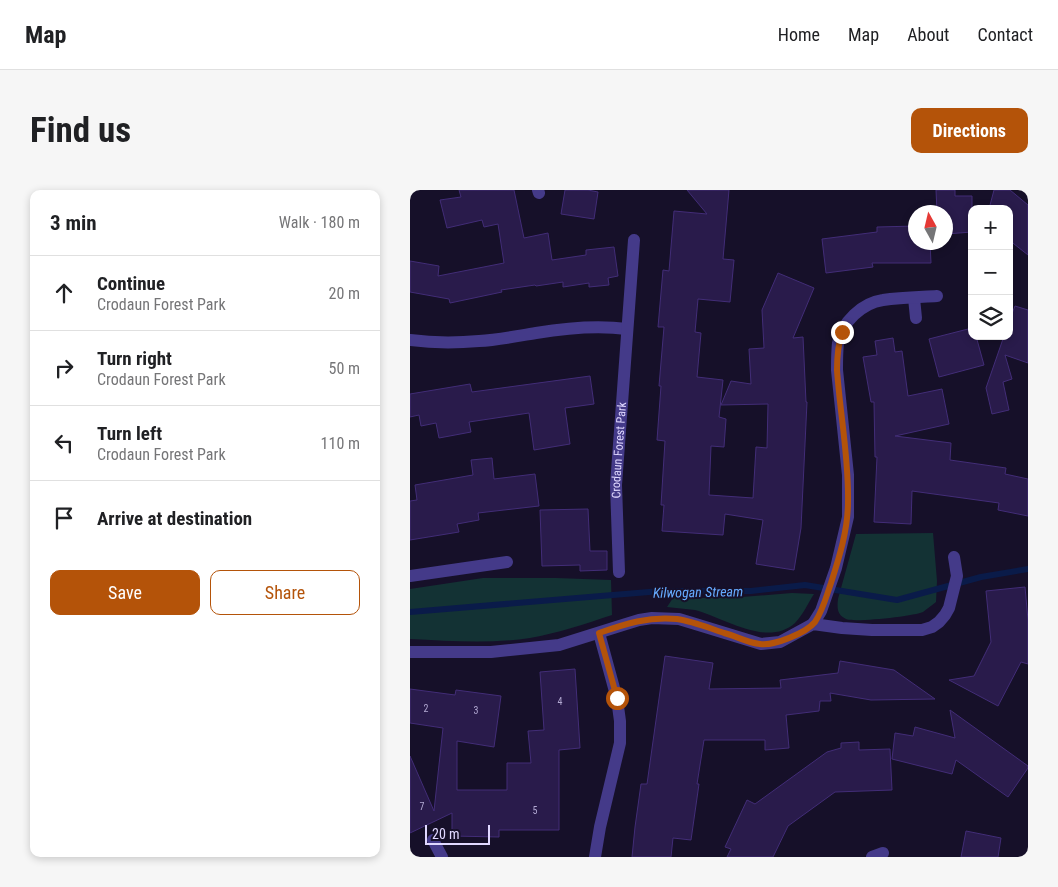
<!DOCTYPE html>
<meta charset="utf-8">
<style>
:root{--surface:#fff;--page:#f6f6f6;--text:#202124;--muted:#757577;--line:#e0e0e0;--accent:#b45309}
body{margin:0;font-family:"Roboto Condensed",sans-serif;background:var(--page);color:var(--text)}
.controls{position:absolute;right:15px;top:15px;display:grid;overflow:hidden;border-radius:10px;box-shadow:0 2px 8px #0003}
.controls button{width:45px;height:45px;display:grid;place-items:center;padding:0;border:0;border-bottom:1px solid var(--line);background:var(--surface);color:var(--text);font:25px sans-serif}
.compass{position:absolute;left:498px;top:15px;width:45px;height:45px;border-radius:50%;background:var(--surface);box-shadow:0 2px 8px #0003;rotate:352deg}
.scale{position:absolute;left:15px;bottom:12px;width:65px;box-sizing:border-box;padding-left:5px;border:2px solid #e0d8ff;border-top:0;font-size:14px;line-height:18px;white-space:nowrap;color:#e0d8ff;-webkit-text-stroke:4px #161029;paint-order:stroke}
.stop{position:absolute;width:15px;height:15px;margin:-11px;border:4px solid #b45309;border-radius:50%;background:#fff}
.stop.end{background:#b45309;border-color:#fff;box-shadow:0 1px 5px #0008}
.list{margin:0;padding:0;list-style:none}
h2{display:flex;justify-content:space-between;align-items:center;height:65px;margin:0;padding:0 20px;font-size:21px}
h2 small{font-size:16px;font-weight:400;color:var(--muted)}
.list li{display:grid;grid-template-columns:32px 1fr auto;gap:15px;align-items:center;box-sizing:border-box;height:75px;padding:0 20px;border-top:1px solid var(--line)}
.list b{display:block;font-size:19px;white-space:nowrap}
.list p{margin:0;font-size:16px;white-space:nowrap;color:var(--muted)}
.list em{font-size:16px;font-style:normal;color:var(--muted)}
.actions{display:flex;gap:10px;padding:15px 20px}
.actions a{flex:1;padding:11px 0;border:1px solid var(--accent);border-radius:10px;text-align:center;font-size:18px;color:var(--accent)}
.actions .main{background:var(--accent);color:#fff}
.icon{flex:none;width:28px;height:28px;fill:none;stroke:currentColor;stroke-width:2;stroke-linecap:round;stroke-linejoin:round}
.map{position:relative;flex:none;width:618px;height:667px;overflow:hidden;border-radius:10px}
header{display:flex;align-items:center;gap:30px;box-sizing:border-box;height:70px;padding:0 25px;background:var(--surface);border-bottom:1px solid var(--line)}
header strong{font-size:24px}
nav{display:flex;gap:28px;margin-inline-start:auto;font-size:18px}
.intro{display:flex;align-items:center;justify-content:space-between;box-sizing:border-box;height:120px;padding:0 30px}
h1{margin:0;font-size:35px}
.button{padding:12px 22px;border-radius:10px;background:var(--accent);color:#fff;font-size:18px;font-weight:700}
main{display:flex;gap:30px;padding:0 30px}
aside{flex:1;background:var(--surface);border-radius:10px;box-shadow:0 2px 8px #0003}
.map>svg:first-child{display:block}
.green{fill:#133234}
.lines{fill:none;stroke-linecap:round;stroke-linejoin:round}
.stream{stroke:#0a1b49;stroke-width:6}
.building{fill:#291b4b;stroke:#422d77}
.street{stroke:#443a89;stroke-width:12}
.route{stroke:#b45309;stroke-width:6}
.labels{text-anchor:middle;stroke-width:4;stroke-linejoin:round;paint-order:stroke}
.number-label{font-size:10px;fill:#b2a9d2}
.street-label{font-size:12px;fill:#e0d8ff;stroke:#161029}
.water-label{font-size:14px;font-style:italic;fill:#66abff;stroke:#161029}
</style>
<header>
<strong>Map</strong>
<nav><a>Home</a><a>Map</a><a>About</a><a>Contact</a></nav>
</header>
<div class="intro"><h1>Find us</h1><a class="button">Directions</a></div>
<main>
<aside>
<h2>3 min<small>Walk · 180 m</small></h2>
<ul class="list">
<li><svg class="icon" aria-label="ahead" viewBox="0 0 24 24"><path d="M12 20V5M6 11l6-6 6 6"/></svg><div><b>Continue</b><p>Crodaun Forest Park</p></div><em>20 m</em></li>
<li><svg class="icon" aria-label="right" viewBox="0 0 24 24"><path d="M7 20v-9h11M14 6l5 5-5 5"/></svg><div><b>Turn right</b><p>Crodaun Forest Park</p></div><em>50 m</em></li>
<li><svg class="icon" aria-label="left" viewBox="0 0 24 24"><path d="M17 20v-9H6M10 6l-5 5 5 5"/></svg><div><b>Turn left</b><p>Crodaun Forest Park</p></div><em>110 m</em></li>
<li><svg class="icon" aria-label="arrive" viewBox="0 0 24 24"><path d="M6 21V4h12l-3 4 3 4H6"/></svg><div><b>Arrive at destination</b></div></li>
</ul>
<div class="actions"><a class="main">Save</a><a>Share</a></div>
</aside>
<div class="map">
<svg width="618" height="667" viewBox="0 0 618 667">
<rect width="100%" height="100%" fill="#161029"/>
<g class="green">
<path d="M523 343 527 391 526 412C522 415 517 419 513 422 505 426 443 433 436 429 427 425 427 418 428 409L446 344Z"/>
<path d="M73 388H146L201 390 202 425C175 434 148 443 120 448 80 454 40 451 0 449V399Z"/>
<path d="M382 403 404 404C398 413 393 425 385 433 357 458 313 427 285 420 276 419 266 418 257 417L263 408H319Z"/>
</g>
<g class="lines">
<path class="stream" d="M0 422 251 401H341L395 395 487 410 571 387 618 379"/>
</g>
<g class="building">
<path d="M49 0H104L114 48 138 43 142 70 176 65V60L204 57 208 86 198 88 199 95 179 97V93L153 97V92L126 96 125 95 91 100 92 102 40 113 39 109 0 102V71L29 76 28 86 94 73 88 34 74 37 72 30 37 38 30 10 51 7Z"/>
<path d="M155 0H178L188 2 184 29 151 24Z"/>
<path d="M277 0H319L313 69 324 70 320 112 288 109 285 142 291 143 287 187 313 190 309 227 316 229 314 257 301 256 299 305 343 308 346 257 357 258 358 214 311 215 321 191 341 194 339 159 354 158 352 120 368 83 404 98 383 148 393 147 396 212H397L391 338 384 380 346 374 353 330 315 324 313 345 252 341 254 315H251L255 251 247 250 251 196H249L254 137H248L253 80 259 81 264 21 297 24Z"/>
<path d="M526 0H545V6H562V42L536 44V22H527Z"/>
<path d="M584 0H600L618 15V65L599 50V19H579Z"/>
<path d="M506 36V52H520L521 73H462L463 77 416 83 412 49 467 42V37Z"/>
<path d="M605 116 618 120V173L595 165 602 189 593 192 599 220 582 224 576 198 594 146H599V131Z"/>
<path d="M562 138V146H566L574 175 529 187 519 149Z"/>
<path d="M483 148 485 162 492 161 498 206 532 199 539 234 485 246 541 253 540 270 596 278 595 284 618 289V326L588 320 589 313 502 301 501 334 464 332 467 267H465L464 212H461L453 167 467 165 465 151Z"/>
<path d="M180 186 184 214 155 218 160 254 124 260 119 223 59 232 61 242 29 248 26 233 11 236 9 225 0 227V204L60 194 62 202Z"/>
<path d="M82 268 84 289 125 284 129 316 68 323 69 330 47 334 49 342 0 350V311L7 310 5 295 63 285 61 270Z"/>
<path d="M178 319 180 361H197V380L170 381V375L132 376 130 320Z"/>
<path d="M615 397 618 430V474L611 472 588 516 539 490 564 486 581 452 576 401Z"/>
<path d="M255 466 303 473 299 499 371 498 370 490 428 483 430 471 484 480 525 509 461 510 420 503 421 511H410L409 521 376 525 379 558 355 560V550H294L287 594H289L281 650 263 648 261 667H222L225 637 231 594H237Z"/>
<path d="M165 479 170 558 149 560V640H89V647L42 646V623L0 643V566L24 621 33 538 0 533V499L45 505 46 500 91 506 84 557 47 551V600H97V573H121L118 541 134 540 130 482Z"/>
<path d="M540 520 618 576V578L598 607 546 570 542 584 482 569 485 543 503 546 505 537 545 548Z"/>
<path d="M449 552V560L480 559 482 600 425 602 378 636 363 667H317L321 659 315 657 337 610 345 614 417 562 431 558V553Z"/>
<path d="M556 641 591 648 588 667H551Z"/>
</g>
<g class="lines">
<g class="street">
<path d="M128 0 129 3"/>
<path d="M504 108 506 128"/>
<path d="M0 150C23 153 46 153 69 151 88 150 107 146 126 143 156 138 187 135 217 139"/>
<path id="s1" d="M209 382 206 295 224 50"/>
<path d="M0 386 97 372"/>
<path d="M403 434 411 421 426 378 438 327V285L427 180C427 171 427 162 428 153 432 132 452 113 473 110 491 107 510 107 527 106"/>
<path d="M0 462H81L149 455 216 434 229 430 242 428 269 429 351 454 370 452 403 434 432 438 462 440H512L522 437 529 432 535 425 539 418 547 386 544 367"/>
<path d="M23 650 32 667"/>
<path d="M185 667 190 637 210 553V531L207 509 189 443"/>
<path d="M462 667 473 663"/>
</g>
</g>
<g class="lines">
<path class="route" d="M207 508 189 443C215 434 239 426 267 429 282 431 299 438 314 443 326 446 338 453 350 454 364 456 396 443 405 432 413 420 416 407 421 393 429 368 438 340 438 312 439 268 430 224 427 180 427 167 428 155 432 142"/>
</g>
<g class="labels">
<g class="number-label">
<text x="150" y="515">4</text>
<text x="16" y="522">2</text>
<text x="66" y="524">3</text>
<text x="12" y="620">7</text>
<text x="125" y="624">5</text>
</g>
<g class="street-label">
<text dy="4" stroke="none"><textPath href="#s1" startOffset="122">Crodaun Forest Park</textPath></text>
</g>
<g class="water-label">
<text transform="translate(288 402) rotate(-1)" y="5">Kilwogan Stream</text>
</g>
</g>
</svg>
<div class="controls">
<button>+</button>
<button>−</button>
<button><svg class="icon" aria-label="layers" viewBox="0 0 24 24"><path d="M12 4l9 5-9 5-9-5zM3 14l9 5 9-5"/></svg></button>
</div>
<svg class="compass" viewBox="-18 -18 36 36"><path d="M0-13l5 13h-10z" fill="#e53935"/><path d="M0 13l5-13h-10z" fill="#757577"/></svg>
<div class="scale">20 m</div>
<div class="stop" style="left:207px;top:508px"></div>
<div class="stop end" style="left:432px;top:142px"></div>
</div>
</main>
